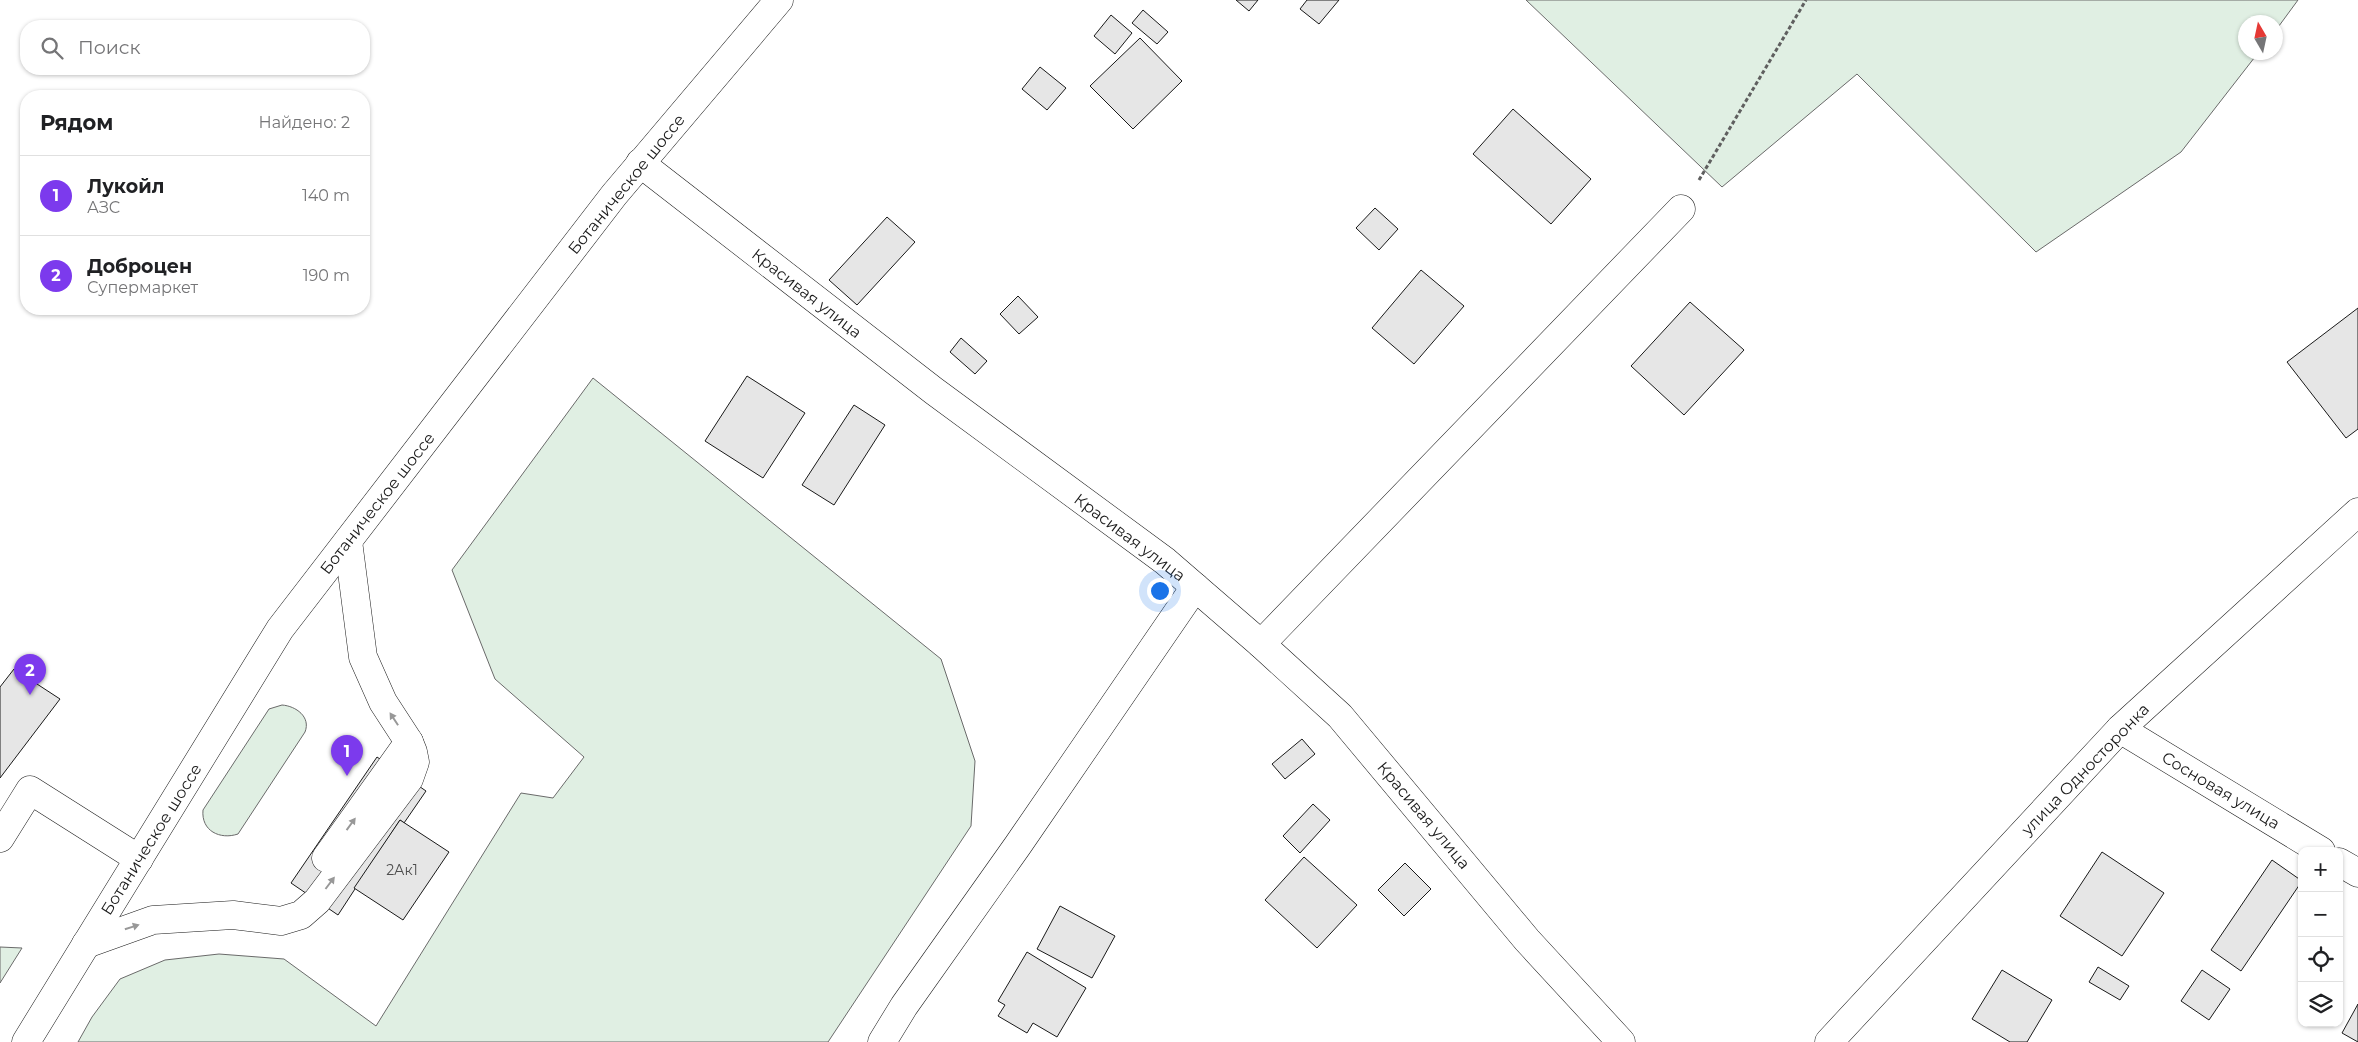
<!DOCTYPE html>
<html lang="ru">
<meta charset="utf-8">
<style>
:root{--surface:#fff;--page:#f6f6f6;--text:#202124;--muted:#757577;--line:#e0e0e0;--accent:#7c3aed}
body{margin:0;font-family:Montserrat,sans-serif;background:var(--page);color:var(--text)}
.controls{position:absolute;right:15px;bottom:15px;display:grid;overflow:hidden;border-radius:10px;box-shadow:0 1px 4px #0004}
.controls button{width:45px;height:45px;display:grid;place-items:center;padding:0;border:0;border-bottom:1px solid var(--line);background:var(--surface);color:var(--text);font:25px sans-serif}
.compass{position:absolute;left:2238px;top:15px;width:45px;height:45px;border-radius:50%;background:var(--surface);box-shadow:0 1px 4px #0004;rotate:351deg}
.you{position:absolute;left:1159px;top:590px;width:18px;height:18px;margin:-12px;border:4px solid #fff;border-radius:50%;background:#1a73e8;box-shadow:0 0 0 8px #1a73e833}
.badge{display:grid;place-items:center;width:32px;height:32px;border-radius:50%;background:var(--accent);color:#fff;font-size:16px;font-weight:700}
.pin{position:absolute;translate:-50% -41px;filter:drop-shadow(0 1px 2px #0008)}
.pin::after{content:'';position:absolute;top:26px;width:18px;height:15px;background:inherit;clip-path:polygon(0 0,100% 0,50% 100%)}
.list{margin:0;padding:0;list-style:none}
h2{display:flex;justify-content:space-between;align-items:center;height:65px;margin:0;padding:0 20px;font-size:21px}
h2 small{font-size:16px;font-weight:400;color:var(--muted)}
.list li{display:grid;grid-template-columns:32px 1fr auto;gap:15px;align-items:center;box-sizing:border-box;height:80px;padding:0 20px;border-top:1px solid var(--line)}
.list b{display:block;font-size:19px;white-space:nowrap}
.list p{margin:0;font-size:16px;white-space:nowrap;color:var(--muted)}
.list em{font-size:16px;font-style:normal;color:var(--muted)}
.icon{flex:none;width:28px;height:28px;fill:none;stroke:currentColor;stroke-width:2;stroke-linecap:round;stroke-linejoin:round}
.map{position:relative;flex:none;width:2358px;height:1042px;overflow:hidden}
.search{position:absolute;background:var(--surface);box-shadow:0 1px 4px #0004;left:20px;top:20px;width:350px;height:55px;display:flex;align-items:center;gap:12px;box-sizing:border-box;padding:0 18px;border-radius:20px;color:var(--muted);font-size:19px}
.panel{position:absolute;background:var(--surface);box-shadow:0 1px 4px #0004;left:20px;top:90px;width:350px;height:225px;border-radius:20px}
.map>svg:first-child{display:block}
.green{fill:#e0efe3;stroke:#6a6a6a}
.building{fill:#e6e6e6;stroke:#1a1a1a}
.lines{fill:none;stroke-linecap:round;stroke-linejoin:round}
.minor-casing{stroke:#1a1a1a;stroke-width:29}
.path{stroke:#5f5f5f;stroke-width:3;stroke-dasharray:4 2.5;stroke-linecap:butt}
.minor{stroke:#fff;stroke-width:28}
.oneway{fill:#989898}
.labels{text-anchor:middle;stroke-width:4;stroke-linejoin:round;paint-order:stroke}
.number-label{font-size:14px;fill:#4d4d4d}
.street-label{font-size:16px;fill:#1a1a1a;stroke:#fff}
</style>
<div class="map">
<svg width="2358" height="1042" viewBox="0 0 2358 1042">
<rect width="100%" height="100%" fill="#fff"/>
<g class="green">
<path d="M1526 0H2298L2276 30V22H2246V52L2258 53 2181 152 2036 252 1857 74 1722 187Z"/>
<path d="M593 378 941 659 975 761 971 826 828 1042H78L92 1017 120 979 165 960 219 954 284 959 376 1026 521 793 553 798 584 757 495 679 452 570Z"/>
<path d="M282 705C296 706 311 717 305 732L238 834C220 840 201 831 203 810L269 709Z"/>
<path d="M0 947 22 948 0 983Z"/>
</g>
<g class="building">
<path d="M1236 0H1258L1249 11Z"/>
<path d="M1307 0H1339L1319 24 1300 9Z"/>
<path d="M1143 10 1168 32 1157 44 1132 23Z"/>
<path d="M1111 15 1132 33 1115 54 1094 36Z"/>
<path d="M1140 38 1182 81 1133 129 1090 86Z"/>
<path d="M1040 67 1066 88 1047 110 1022 89Z"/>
<path d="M1513 109 1591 179 1551 224 1473 154Z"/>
<path d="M1375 208 1398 229 1379 250 1356 228Z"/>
<path d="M887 217 915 242 857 305 829 280Z"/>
<path d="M1421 270 1464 306 1414 364 1372 328Z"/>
<path d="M1018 296 1038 317 1019 334 1000 314Z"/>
<path d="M1690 302 1744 350 1684 415 1631 366Z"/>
<path d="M2358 308V429L2346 438 2287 362Z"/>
<path d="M961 338 987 361 975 374 950 352Z"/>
<path d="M747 376 805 413 763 478 705 441Z"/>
<path d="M854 405 885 425 834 505 802 485Z"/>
<path d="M14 669 60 699 0 778V687Z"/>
<path d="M1302 739 1315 754 1285 779 1272 764Z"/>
<path d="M377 757 426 791 404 823 400 820 338 915 291 883Z"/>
<path d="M1313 804 1330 820 1300 853 1283 836Z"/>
<path d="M400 820 449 852 403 920 354 888Z"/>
<path d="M2102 852 2164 893 2122 956 2060 916Z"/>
<path d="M1304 857 1357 905 1317 948 1265 900Z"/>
<path d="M2272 860 2302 881 2241 971 2211 950Z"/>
<path d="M1405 863 1431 889 1404 916 1378 890Z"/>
<path d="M1060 906 1115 936 1092 978 1037 949Z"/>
<path d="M1027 952 1086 988 1057 1037 1033 1023 1027 1033 998 1016 1005 1005 998 1001Z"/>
<path d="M2098 967 2129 986 2120 1000 2089 982Z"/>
<path d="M2002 970 2052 1000 2027 1042H2010L1972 1019Z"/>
<path d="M2202 970 2230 989 2209 1020 2181 1001Z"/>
<path d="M2358 1004V1042L2342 1033Z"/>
</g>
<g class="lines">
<defs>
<g id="minor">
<path d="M640 163 934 391 1165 561 1261 644 1340 716 1527 940 1621 1042"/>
<path d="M1261 644 1681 209"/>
<path d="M2120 729 2321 851"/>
<path d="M0 838 30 790 139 859"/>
<path d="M326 858 409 742"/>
<path d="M2339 862 2358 873"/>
<path d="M86 944 153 920 233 915 281 921 301 915 317 901 409 779 415 762 413 752 409 742 383 702 363 657 348 541"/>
<path d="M26 1042 280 629 614 195 779 0"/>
<path d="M882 1042 904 1006 1018 845 1195 587"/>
<path d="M1829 1042 2120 729 2358 512"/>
</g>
</defs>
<use href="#minor" class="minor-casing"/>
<path class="path" d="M1699 180 1806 0"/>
<use href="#minor" class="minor"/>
</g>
<defs><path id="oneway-solid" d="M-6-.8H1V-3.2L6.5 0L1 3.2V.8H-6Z" transform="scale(1.25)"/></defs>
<g class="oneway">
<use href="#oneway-solid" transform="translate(394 719) rotate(-123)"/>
<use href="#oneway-solid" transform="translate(351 824) rotate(-54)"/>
<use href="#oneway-solid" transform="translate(330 883) rotate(-53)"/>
<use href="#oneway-solid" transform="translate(132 927) rotate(-18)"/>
</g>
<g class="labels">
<g class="number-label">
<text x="402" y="875">2Ак1</text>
</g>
<g class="street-label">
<text transform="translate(626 184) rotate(-51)" y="6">Ботаническое шоссе</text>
<text transform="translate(807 293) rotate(38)" y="6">Красивая улица</text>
<text transform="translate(377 503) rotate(-52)" y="6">Ботаническое шоссе</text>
<text transform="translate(1130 537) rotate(37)" y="6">Красивая улица</text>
<text transform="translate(2085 769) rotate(-46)" y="6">улица Односторонка</text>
<text transform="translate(2221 790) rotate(31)" y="6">Сосновая улица</text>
<text transform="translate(1424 815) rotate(50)" y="6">Красивая улица</text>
<text transform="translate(151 839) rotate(-58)" y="6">Ботаническое шоссе</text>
</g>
</g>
</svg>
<div class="controls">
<button>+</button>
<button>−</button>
<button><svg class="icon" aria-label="locate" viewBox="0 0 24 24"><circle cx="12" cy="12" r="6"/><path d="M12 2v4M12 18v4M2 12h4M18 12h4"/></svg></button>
<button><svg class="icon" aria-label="layers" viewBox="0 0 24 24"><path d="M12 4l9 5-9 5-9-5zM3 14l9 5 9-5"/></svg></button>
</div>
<svg class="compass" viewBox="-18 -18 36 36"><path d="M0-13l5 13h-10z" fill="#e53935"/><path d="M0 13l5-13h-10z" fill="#757577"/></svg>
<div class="you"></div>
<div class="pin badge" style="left:347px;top:776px">1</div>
<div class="pin badge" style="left:30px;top:695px">2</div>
<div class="search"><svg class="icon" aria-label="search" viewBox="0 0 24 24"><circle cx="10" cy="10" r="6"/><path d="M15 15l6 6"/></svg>Поиск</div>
<section class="panel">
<h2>Рядом<small>Найдено: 2</small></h2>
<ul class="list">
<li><span class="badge">1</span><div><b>Лукойл</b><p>АЗС</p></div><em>140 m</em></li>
<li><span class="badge">2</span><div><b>Доброцен</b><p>Супермаркет</p></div><em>190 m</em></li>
</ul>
</section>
</div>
